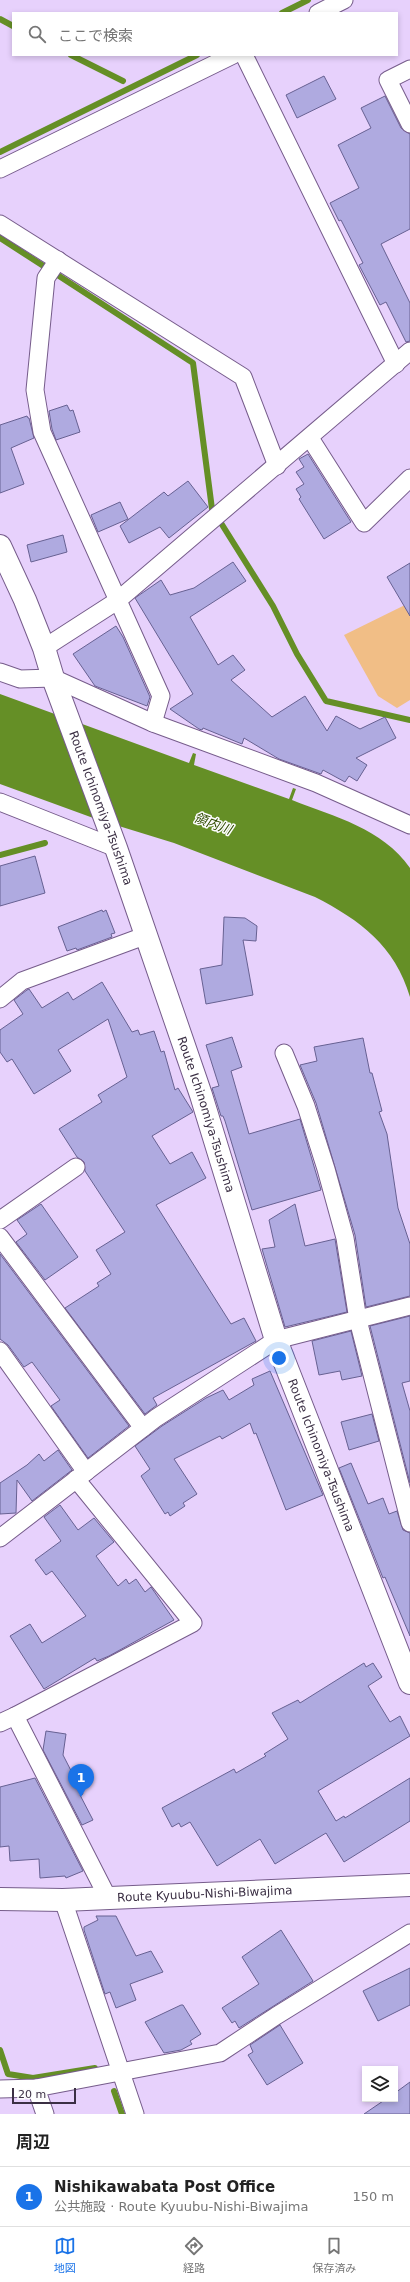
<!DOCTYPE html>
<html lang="ja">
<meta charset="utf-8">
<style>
:root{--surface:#fff;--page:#f2f2f2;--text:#222;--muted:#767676;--line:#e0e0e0;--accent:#1a73e8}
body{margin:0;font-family:"DejaVu Sans","Noto Sans JP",sans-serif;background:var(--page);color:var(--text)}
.controls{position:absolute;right:12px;bottom:12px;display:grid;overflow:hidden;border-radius:0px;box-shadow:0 2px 6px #0003}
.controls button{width:36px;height:36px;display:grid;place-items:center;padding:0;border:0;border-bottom:1px solid var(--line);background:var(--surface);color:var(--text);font:20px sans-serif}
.scale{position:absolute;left:12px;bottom:10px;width:64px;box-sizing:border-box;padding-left:4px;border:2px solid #3b2f44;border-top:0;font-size:11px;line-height:14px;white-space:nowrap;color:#3b2f44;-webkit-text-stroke:3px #fcfcfc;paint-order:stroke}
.you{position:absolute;left:279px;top:1358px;width:14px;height:14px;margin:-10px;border:3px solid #fff;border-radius:50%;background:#1a73e8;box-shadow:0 0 0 6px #1a73e833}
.badge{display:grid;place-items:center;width:26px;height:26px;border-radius:50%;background:var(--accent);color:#fff;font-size:13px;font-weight:700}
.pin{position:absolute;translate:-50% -33px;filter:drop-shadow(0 1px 2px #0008)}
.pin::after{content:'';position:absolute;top:21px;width:14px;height:12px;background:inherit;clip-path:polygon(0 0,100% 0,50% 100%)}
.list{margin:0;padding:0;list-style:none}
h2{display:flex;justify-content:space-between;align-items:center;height:52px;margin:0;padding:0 16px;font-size:17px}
h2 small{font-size:13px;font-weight:400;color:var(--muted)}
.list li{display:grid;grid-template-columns:26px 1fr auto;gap:12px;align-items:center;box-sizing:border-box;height:60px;padding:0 16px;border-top:1px solid var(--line)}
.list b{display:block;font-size:15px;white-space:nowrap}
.list p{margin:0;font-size:13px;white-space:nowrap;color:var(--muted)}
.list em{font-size:13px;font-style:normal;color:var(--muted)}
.icon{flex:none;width:22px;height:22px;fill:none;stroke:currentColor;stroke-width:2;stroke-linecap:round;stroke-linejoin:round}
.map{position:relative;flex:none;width:410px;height:2114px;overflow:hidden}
.search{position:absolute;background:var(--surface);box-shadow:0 2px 6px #0003;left:12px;right:12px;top:12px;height:44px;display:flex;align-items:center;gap:10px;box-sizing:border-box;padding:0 14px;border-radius:0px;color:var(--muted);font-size:15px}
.sheet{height:112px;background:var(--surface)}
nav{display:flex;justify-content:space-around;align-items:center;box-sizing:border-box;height:56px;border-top:1px solid var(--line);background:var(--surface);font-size:11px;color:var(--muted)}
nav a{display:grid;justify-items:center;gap:2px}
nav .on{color:var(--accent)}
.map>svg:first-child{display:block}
.green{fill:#f1be86}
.water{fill:#658f26}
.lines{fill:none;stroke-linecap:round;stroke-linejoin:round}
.stream{stroke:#658f26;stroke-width:6}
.building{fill:#afaae0;stroke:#676192}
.street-casing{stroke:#765c8b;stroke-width:19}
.secondary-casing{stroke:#765c8b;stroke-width:24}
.street{stroke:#fff;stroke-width:17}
.secondary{stroke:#fff;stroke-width:22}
.labels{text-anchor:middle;stroke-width:3;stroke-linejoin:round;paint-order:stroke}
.street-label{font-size:12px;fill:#3b2f44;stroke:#fcfcfc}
.water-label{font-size:13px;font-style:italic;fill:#304b00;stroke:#fcfcfc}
</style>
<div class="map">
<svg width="410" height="2114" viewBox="0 0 410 2114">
<rect width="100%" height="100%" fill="#e7d1fc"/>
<path class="green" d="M407 604 410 609V700L397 708 378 696 344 635Z"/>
<path class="water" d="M0 694 189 763 193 753 196 754 194 765 289 799 293 788 296 789 292 800C335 817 382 828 410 868V997C395 946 360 920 315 897L174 843 96 819 0 784Z"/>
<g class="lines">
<g class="stream">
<path d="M282 13 308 0"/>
<path d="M0 19 13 26"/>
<path d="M71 55 123 81"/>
<path d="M0 152 197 55"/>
<path d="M0 238 45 267"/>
<path d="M56 274 193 363 212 509"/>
<path d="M221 523 273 606 297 654 326 701 410 720"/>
<path d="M0 855 45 843"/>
<path d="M0 2050 8 2074 33 2078 95 2068"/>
<path d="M114 2091 122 2114"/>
</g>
</g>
<g class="building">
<path d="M324 76 336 99 297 118 286 95Z"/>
<path d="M385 96 401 128 410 134V229L381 244 410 303V341L406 342 386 302 380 305 359 265 363 263 341 220 339 221 330 203 359 188 338 145 371 128 361 108Z"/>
<path d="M67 405 70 411 73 410 80 432 56 440 52 429 49 411Z"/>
<path d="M27 416 28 418H29L34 438 11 448 24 484 0 493V425Z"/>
<path d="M308 454 351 522 324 539 299 499 301 497 296 489 304 484 296 472 304 467 299 459Z"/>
<path d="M188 481 208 507 169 538 160 527 129 543 120 526 164 492 168 496Z"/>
<path d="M120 502 128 519 98 532 91 515Z"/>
<path d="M63 535 67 552 31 562 27 545Z"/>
<path d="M233 562 246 581 190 617 218 665 233 655 245 670 231 680 272 717 305 696 327 731 336 716 360 729 385 717 396 738 356 758 367 765 357 781 349 776 345 782 323 770 321 774 279 759 244 738 242 744 203 728 202 730 199 729 170 709 193 694 135 598 161 580 170 595 194 588Z"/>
<path d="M410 563V616L387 577Z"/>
<path d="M116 626 123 637 150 697 147 706 95 686 73 654Z"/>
<path d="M35 856 45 893 0 906V866Z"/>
<path d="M102 910 103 912 106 910 115 933 111 934 112 937 77 950 76 948 67 951 58 927Z"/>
<path d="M224 917 245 918 257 926 256 941 243 940 253 995 206 1004 200 969 222 965Z"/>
<path d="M102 982 132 1032 138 1030 140 1035 154 1031 161 1052 164 1051 175 1090 178 1088 193 1112 152 1136 170 1164 192 1152 206 1178 156 1205 231 1324 244 1318 256 1341 153 1398 157 1405 145 1414 65 1308 99 1286 97 1283 111 1274 96 1250 125 1232 85 1171 84 1162 77 1157 59 1129 102 1102 98 1095 127 1077 108 1019 58 1050 71 1071 34 1094 12 1059 7 1062 0 1052V1030L23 1014 14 1000 27 990 29 989 42 1008 68 992 73 1000Z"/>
<path d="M232 1037 242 1067 231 1071 249 1134 300 1119 321 1190 252 1210 225 1121 223 1116H221L212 1088 219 1086 206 1045Z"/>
<path d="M363 1038 370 1073H372L382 1111 379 1112 387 1134 398 1208 410 1244V1296L366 1307 355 1235 316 1103 300 1065 317 1061 314 1047Z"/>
<path d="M41 1204 78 1257 45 1280 16 1242 27 1234 17 1220Z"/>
<path d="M295 1204 305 1246 335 1239 347 1312 285 1327 262 1249 275 1247 269 1220Z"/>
<path d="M0 1254 129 1426 88 1458 51 1406 60 1400 32 1362 24 1367 8 1345 0 1339Z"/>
<path d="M410 1316V1381L402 1383 410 1411V1483L370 1326Z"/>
<path d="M351 1331 362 1376 342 1380 340 1371 319 1375 312 1341Z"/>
<path d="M270 1371 323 1495 286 1510 256 1433 254 1434 250 1423 222 1439 220 1436 174 1459 197 1494 183 1503 185 1506 170 1516 168 1512 165 1514 141 1476 150 1469 135 1446 162 1426 206 1398 223 1390 229 1400 254 1385 252 1379Z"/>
<path d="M372 1414 379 1441 349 1450 341 1422Z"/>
<path d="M58 1450 72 1470 32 1501 17 1480 16 1513 0 1514V1483L27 1465 39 1454 44 1461Z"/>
<path d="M351 1463 368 1504 383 1498 389 1514 397 1511 403 1530 410 1533V1636L385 1577 383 1578 339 1468Z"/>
<path d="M60 1505 78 1530 94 1518 114 1542 96 1556 118 1586 126 1579 129 1584 136 1579 145 1592 151 1587 174 1620 109 1656 97 1661 95 1658 44 1689 10 1636 30 1624 42 1643 86 1616 52 1571 46 1575 35 1560 61 1541 44 1517Z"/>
<path d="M364 1663 366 1667 373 1663 382 1677 368 1686 390 1722 400 1716 410 1736 318 1791 336 1821 344 1816 345 1818 410 1778V1821L344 1862 326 1833 275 1864 260 1839 217 1866 190 1822 181 1827 179 1823 172 1827 162 1808 234 1769 236 1773 266 1756 264 1754 288 1739 272 1713 298 1700 300 1703Z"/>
<path d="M46 1731 66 1734 63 1755 83 1794 80 1795 93 1820 82 1825 43 1750Z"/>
<path d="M35 1778 83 1871 66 1878 65 1876 40 1878 39 1859 10 1861 9 1846 0 1847V1787Z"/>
<path d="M96 1916H116L136 1956 151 1951 163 1972 130 1984 136 2000 116 2008 110 1992 105 1994 84 1930V1927L98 1920Z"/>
<path d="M281 1930 313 1981 239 2028 235 2021 232 2023 222 2008 259 1984 242 1957Z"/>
<path d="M410 1968V2005L378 2021 363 1991Z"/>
<path d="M181 2005H183L201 2034 190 2041 192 2044 181 2050 164 2053 145 2022Z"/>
<path d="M280 2025 303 2063 267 2085 248 2055 253 2052 250 2045Z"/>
<path d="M410 2082V2114H364L386 2099H395V2093Z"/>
</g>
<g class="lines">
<defs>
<g id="street">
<path d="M318 13 344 0"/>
<path d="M244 55 396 364"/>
<path d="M410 69 388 80 410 124"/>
<path d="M0 169 233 55"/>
<path d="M0 224 243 377 277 466"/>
<path d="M58 260 46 278 35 390 42 432 161 696 153 723"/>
<path d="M310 438 364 523 410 478"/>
<path d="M44 648 117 601 410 351"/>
<path d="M0 672 20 679 53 678 153 723 316 783 410 825"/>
<path d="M0 802 116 848"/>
<path d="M0 999 22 981 147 935"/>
<path d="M284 1053 306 1106 326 1169 345 1238 358 1320 410 1523"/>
<path d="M0 1220 76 1167"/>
<path d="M0 1237 143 1428"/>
<path d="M0 1351 86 1472"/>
<path d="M0 1538 156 1418 276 1340 410 1306"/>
<path d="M15 1716 193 1623 76 1479"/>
<path d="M0 1723 15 1716 108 1898"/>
<path d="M63 1900 135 2114"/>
<path d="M36 2088 45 2114"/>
<path d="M0 2089 36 2088 220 2053 276 2016 410 1933"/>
</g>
<g id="secondary">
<path id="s1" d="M0 546 25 600 44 648 53 678 116 848 201 1095 276 1340 410 1683"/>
<path id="s2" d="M0 1899 63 1900 410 1885"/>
</g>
</defs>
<use href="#street" class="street-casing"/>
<use href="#secondary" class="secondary-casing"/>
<use href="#street" class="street"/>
<use href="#secondary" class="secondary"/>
</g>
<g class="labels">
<g class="street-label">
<text dy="4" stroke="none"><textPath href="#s1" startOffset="281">Route Ichinomiya-Tsushima</textPath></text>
<text dy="4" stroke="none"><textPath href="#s1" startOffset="605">Route Ichinomiya-Tsushima</textPath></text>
<text dy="4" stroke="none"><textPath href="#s1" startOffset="965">Route Ichinomiya-Tsushima</textPath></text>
<text dy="4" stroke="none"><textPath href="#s2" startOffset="205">Route Kyuubu-Nishi-Biwajima</textPath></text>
</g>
<g class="water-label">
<text transform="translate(213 823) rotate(20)" y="5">領内川</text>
</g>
</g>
</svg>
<div class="controls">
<button><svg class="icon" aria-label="layers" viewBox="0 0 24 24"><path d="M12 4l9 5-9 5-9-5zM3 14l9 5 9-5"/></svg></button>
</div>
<div class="scale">20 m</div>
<div class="you"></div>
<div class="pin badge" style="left:81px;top:1797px">1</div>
<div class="search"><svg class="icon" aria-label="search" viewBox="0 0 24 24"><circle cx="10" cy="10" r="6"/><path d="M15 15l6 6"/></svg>ここで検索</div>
</div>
<section class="sheet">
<h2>周辺<small></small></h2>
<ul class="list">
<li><span class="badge">1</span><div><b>Nishikawabata Post Office</b><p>公共施設 · Route Kyuubu-Nishi-Biwajima</p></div><em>150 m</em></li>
</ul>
</section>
<nav>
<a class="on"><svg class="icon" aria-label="map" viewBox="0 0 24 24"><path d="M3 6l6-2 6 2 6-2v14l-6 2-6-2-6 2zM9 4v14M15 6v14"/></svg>地図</a>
<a><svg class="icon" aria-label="directions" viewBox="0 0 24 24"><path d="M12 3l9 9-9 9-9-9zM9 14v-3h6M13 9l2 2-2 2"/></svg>経路</a>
<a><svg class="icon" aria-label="saved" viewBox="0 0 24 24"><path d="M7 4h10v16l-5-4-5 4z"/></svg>保存済み</a>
</nav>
